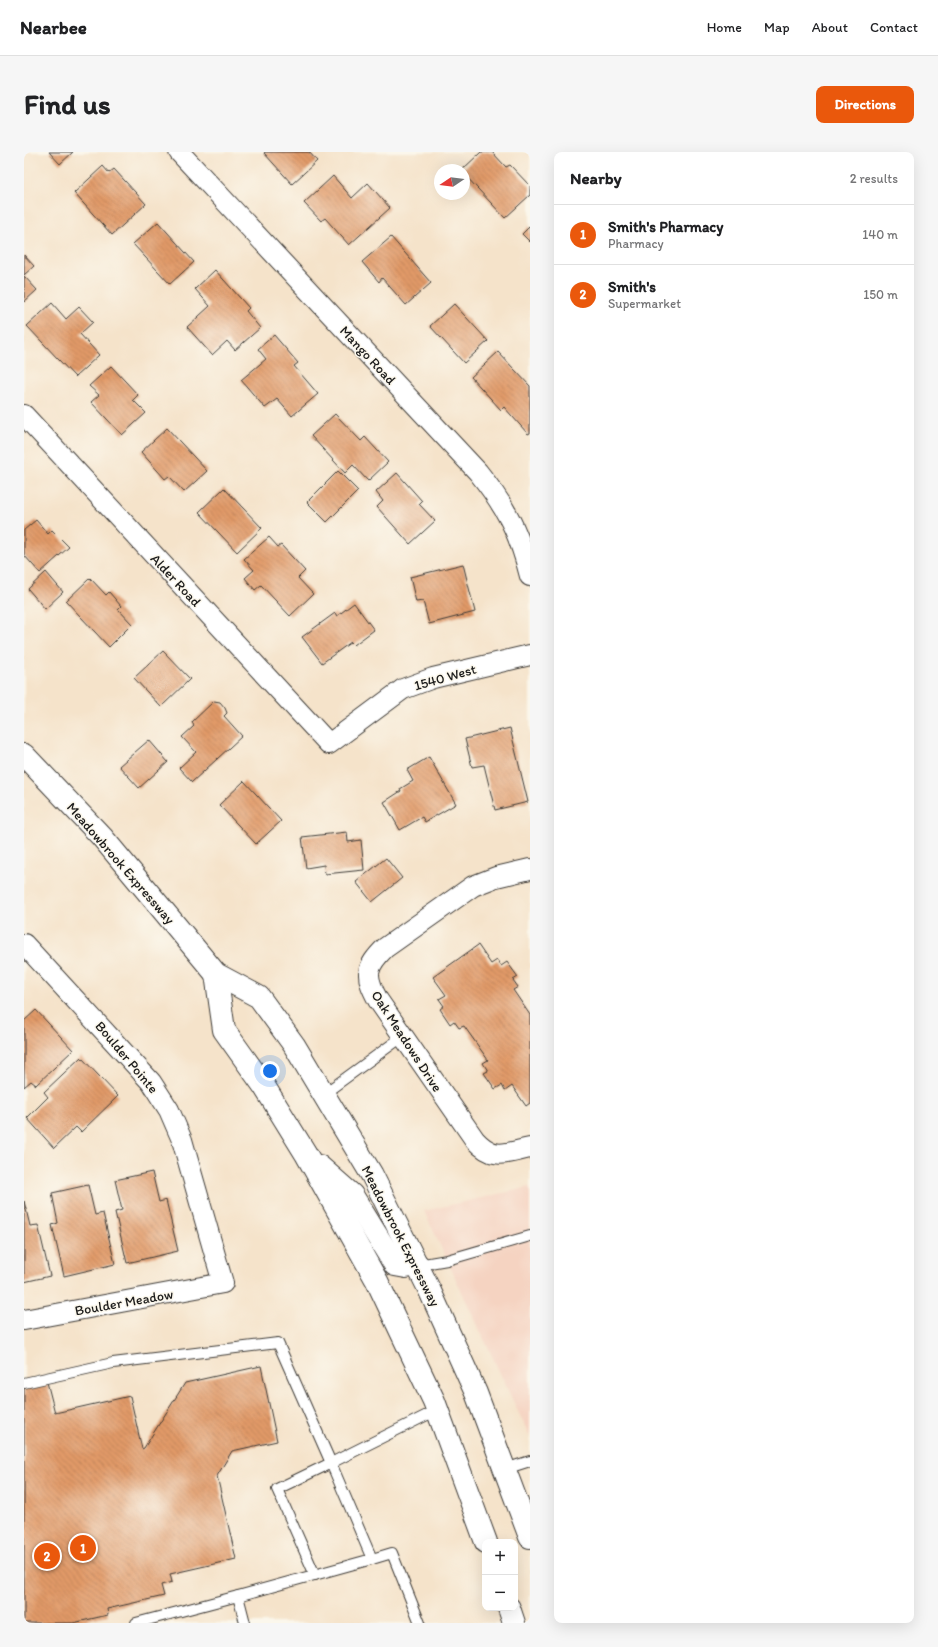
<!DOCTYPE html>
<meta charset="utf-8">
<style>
:root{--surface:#fff;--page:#f6f6f6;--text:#202124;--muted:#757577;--line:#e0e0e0;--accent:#ea580c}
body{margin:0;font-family:Itim,sans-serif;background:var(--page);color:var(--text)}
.controls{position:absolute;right:12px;bottom:12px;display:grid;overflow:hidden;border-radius:8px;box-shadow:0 4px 16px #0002}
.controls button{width:36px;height:36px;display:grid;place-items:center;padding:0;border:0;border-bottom:1px solid var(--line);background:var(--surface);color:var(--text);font:20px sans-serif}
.compass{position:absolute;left:410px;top:12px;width:36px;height:36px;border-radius:50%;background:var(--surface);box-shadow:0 4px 16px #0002;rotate:257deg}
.you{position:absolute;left:246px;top:919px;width:14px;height:14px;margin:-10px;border:3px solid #fff;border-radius:50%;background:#1a73e8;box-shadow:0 0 0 6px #1a73e833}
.badge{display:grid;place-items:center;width:26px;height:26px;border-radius:50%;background:var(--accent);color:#fff;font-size:13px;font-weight:700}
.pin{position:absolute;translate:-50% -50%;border:2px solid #fff;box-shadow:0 1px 4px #0006}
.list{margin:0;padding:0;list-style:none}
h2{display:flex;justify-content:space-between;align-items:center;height:52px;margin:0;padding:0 16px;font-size:17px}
h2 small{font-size:13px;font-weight:400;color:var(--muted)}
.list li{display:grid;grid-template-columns:26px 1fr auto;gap:12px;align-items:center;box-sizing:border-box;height:60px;padding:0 16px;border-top:1px solid var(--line)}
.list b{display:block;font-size:15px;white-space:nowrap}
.list p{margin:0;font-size:13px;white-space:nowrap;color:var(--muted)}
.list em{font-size:13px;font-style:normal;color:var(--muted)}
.map{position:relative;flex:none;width:506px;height:1471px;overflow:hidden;border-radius:8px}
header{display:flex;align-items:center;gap:24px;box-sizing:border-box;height:56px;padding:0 20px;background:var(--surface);border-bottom:1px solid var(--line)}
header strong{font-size:19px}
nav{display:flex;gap:22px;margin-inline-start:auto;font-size:14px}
.intro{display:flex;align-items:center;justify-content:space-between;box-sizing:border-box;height:96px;padding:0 24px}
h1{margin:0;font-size:28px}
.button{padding:10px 18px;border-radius:8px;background:var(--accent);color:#fff;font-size:14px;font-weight:700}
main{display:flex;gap:24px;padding:0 24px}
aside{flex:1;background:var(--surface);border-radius:8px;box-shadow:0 4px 16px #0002}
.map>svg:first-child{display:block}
.built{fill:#f5d3c1}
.building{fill:url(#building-back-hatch)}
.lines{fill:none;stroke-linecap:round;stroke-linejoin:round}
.service-casing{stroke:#3d3a36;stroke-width:12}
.minor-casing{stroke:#3d3a36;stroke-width:22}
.secondary-casing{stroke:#3d3a36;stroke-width:24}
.service{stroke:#fff;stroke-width:10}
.minor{stroke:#fff;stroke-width:20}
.secondary{stroke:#fff;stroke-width:22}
.labels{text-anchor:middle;stroke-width:3;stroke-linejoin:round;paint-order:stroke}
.street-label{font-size:14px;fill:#1c1c1c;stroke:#fbf7ec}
</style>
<header>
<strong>Nearbee</strong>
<nav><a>Home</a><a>Map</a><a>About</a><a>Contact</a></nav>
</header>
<div class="intro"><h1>Find us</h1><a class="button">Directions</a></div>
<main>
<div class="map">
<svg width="506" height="1471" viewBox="0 0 506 1471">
<defs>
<pattern id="building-back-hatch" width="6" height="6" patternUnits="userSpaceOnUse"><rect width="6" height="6" fill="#e19a67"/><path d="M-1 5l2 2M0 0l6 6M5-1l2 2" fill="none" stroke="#b67d54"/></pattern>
</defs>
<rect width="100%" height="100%" fill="#fbf7ec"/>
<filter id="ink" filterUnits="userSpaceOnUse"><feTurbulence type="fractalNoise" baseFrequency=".025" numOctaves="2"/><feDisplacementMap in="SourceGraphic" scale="8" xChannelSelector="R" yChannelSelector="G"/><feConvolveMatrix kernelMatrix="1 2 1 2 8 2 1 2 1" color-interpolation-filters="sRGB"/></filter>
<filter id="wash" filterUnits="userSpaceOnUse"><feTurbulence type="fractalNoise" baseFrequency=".012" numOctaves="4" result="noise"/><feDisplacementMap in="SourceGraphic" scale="16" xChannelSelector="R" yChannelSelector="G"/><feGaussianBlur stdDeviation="0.9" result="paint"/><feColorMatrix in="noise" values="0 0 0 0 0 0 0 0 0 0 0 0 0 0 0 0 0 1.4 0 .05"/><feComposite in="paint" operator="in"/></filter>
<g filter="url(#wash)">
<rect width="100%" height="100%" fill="#f5e3ca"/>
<path class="built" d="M506 1035V1285L400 1059Z"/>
<g id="blocks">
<g class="building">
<path d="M25 0H49L36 12Z"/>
<path d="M241 0H285L293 9 268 32 240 1Z"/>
<path d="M457 0H468L482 15 486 13 506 34V43L481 66 440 22V18H438Z"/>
<path d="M79 14 85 21 90 17 122 52 88 83 50 41Z"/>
<path d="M309 24 328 46 344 31 366 56 325 93 301 66 297 69 280 51Z"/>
<path d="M134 70 170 110 146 132 109 92Z"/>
<path d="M506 74V90L498 82Z"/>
<path d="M367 85 407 131 382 153 358 126 355 130 338 110Z"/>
<path d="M0 103 10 114 0 123Z"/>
<path d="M191 118 225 156 222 159 236 176 211 198 203 189 188 203 163 175 186 154 171 137Z"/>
<path d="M0 124 13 138 0 150Z"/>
<path d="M28 151 42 167 55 155 69 170 56 182 75 203 51 225 3 174Z"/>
<path d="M430 152 464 189 440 211 406 174Z"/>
<path d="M250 183 274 211 270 214 294 242 268 264 253 247 241 256 217 228 242 207 234 197Z"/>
<path d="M474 200 506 234V281L504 282 480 255 477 258 447 225Z"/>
<path d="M87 214 114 243 109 248 122 261 98 283 67 250 75 243 65 234Z"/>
<path d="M311 262 337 289 341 285 364 310 344 329 329 313 321 321 287 284Z"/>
<path d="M143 276 183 319 160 340 145 324 141 327 117 300Z"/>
<path d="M314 319 334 339 303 370 283 350Z"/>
<path d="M373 321 398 349 395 352 411 369 386 392 353 355 359 349 352 340Z"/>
<path d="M200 336 238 376 213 400 175 360Z"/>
<path d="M12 368 24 382 28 378 45 395 16 421 0 403V378Z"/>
<path d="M245 385 254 395 257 393 281 419 274 426 289 442 266 464 237 433 231 438 221 426 230 418 220 407Z"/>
<path d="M439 412 451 460 405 472 399 449 392 450 386 425Z"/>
<path d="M22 420 39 440 21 457 4 437Z"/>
<path d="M66 426 82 443 85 440 97 454 94 457 108 472 85 495 42 449Z"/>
<path d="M330 451 350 478 330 493 327 490 298 511 278 485 311 461 313 464Z"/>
<path d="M139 499 166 527 137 555 110 526Z"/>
<path d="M190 549 196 550 201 556 203 561 200 564 218 584 168 630 155 616 172 600 158 585 170 574 168 570Z"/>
<path d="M486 576 504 650 471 658 460 613 448 615 441 587Z"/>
<path d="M125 588 144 610 115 636 95 614Z"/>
<path d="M405 605 432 652 401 670 398 665 376 678 360 650 377 639 376 637 389 629 383 618Z"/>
<path d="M220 629 257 669 232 692 195 653Z"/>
<path d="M323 680 324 690 337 688 340 718 301 722 300 713 282 716 278 685Z"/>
<path d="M362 706 378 726 348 750 332 730Z"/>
<path d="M454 793 467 812 473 808 477 814 483 810 494 825 489 828 494 835 489 838 506 863V951L502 954 488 934 481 939 478 933 471 937 460 921 464 919 459 911 464 908 440 874 435 876 430 869 426 872 416 857 420 854 415 847 422 843 409 825Z"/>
<path d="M12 858 49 898 12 933 7 929 0 935V869Z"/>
<path d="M57 905 94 944 57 980 52 975 30 996 3 966 24 945 20 940Z"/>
<path d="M128 1020 135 1050 142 1048 154 1099 103 1111 91 1060 98 1058 91 1028Z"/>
<path d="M64 1033 71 1063 79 1061 91 1112 40 1124 28 1073 34 1071 28 1041Z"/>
<path d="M0 1049 6 1074 14 1073 26 1124 0 1130Z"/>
<path d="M237 1214 253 1289 208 1299 193 1324 212 1407 146 1422 148 1430 137 1433 140 1444 83 1457 84 1463 49 1471H0V1236L23 1230 31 1261 106 1244 118 1297 120 1296 161 1231Z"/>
</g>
</g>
</g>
<g filter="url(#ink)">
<use href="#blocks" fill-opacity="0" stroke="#3d3a36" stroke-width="1"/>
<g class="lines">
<defs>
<g id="service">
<path d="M301 941 378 885"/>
<path d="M394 1113 423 1108 506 1084"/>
<path d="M0 1231 89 1211 254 1191 307 1311 253 1337 291 1423"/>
<path d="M481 1317 506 1309"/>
<path d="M348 1407 368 1401 396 1471"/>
<path d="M214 1444 348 1407 307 1311 413 1258"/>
<path d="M112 1471 214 1444 221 1471"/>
</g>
<g id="minor">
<path d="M155 0 454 320C482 355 495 380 506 424"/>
<path d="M0 263 305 592 379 537 409 526 506 503"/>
<path d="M506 717 472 725 449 734 361 796C341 816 341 824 354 848L451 988C470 1009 482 1001 506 996"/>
<path d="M0 792 127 930 145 958 158 988 199 1131 0 1168"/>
</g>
<g id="secondary">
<path d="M0 603 78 685 192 822 235 845 270 893 348 1023 405 1137 452 1241 506 1385"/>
<path d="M192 822 200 878 240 934 282 1002 353 1129 410 1249 462 1390"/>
<path d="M295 1014 328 1043 371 1113 382 1115 394 1113"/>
<path d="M485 1456 490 1471"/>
</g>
</defs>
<use href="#service" class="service-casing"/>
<use href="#minor" class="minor-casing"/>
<use href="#secondary" class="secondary-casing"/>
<use href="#service" class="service"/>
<use href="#minor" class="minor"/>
<use href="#secondary" class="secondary"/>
</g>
</g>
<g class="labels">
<g class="street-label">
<text transform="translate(344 203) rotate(47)" y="5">Mango Road</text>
<text transform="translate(152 428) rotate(47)" y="5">Alder Road</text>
<text transform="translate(421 525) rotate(-16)" y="5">1540 West</text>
<text transform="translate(97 711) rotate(49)" y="5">Meadowbrook Expressway</text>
<text transform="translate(383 889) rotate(57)" y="5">Oak Meadows Drive</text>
<text transform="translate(103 905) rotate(50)" y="5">Boulder Pointe</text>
<text transform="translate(377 1084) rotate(63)" y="5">Meadowbrook Expressway</text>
<text transform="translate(100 1150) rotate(-10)" y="5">Boulder Meadow</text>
</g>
</g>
</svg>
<div class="controls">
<button>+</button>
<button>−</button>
</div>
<svg class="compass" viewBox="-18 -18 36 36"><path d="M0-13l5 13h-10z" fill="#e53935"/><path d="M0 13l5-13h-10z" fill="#757577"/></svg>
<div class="you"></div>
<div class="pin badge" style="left:59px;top:1396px">1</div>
<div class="pin badge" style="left:23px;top:1404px">2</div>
</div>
<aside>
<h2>Nearby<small>2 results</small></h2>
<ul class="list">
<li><span class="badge">1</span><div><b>Smith's Pharmacy</b><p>Pharmacy</p></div><em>140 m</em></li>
<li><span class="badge">2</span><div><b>Smith's</b><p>Supermarket</p></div><em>150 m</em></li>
</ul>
</aside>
</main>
